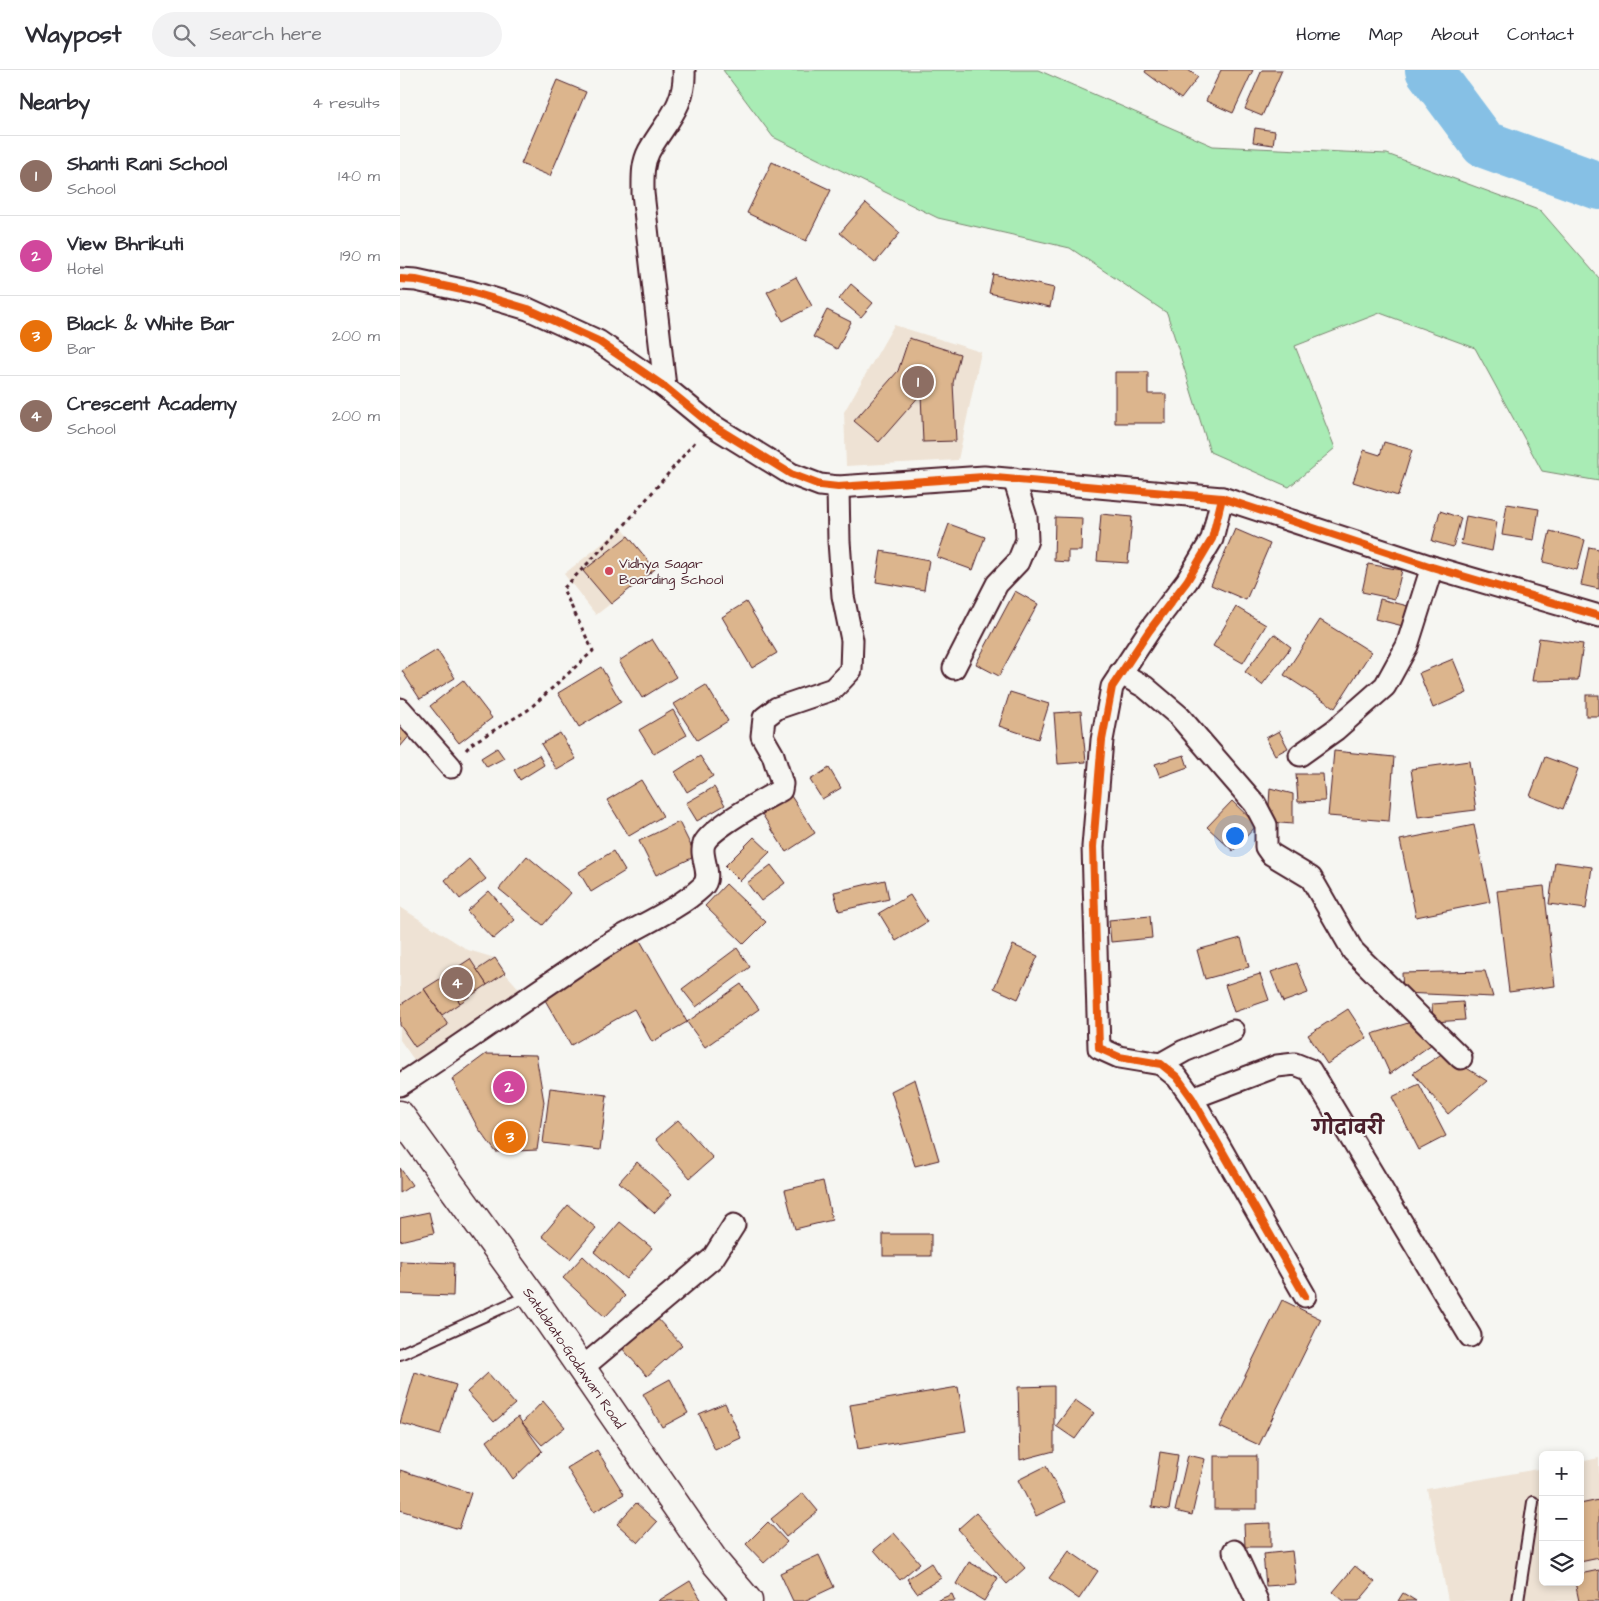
<!DOCTYPE html>
<meta charset="utf-8">
<style>
:root{--surface:#fff;--page:#f2f2f3;--text:#2b2b33;--muted:#7c7c81;--line:#e1e1e2;--accent:#db2777}
body{margin:0;font-family:"Architects Daughter","Playpen Sans Deva",sans-serif;background:var(--page);color:var(--text)}
.controls{position:absolute;right:15px;bottom:15px;display:grid;overflow:hidden;border-radius:8px;box-shadow:0 2px 8px #0003}
.controls button{width:45px;height:45px;display:grid;place-items:center;padding:0;border:0;border-bottom:1px solid var(--line);background:var(--surface);color:var(--text);font:25px sans-serif}
.you{position:absolute;left:834px;top:765px;width:18px;height:18px;margin:-12px;border:4px solid #fff;border-radius:50%;background:#1a73e8;box-shadow:0 0 0 8px #1a73e833}
.badge{display:grid;place-items:center;width:32px;height:32px;border-radius:50%;background:var(--accent);color:#fff;font-size:16px;font-weight:700}
.pin{position:absolute;translate:-50% -50%;border:2px solid #fff;box-shadow:0 1px 5px #0006}
.list{margin:0;padding:0;list-style:none}
h2{display:flex;justify-content:space-between;align-items:center;height:65px;margin:0;padding:0 20px;font-size:21px}
h2 small{font-size:16px;font-weight:400;color:var(--muted)}
.list li{display:grid;grid-template-columns:32px 1fr auto;gap:15px;align-items:center;box-sizing:border-box;height:80px;padding:0 20px;border-top:1px solid var(--line)}
.list b{display:block;font-size:19px;white-space:nowrap}
.list p{margin:0;font-size:16px;white-space:nowrap;color:var(--muted)}
.list em{font-size:16px;font-style:normal;color:var(--muted)}
.icon{flex:none;width:28px;height:28px;fill:none;stroke:currentColor;stroke-width:2;stroke-linecap:round;stroke-linejoin:round}
.map{position:relative;flex:none;width:1199px;height:1531px;overflow:hidden}
header{display:flex;align-items:center;gap:30px;box-sizing:border-box;height:70px;padding:0 25px;background:var(--surface);border-bottom:1px solid var(--line)}
header strong{font-size:24px}
nav{display:flex;gap:28px;margin-inline-start:auto;font-size:18px}
.search{width:350px;height:45px;background:var(--page);display:flex;align-items:center;gap:12px;box-sizing:border-box;padding:0 18px;border-radius:28px;color:var(--muted);font-size:19px}
main{display:flex}
aside{flex:1;background:var(--surface)}
.map>svg:first-child{display:block}
.built{fill:#eee2d4}
.green{fill:#a9ecb5;stroke:#7a8670}
.lines{fill:none;stroke-linecap:round;stroke-linejoin:round}
.river{stroke:#86c0e5;stroke-width:48}
.building{fill:#dcb58d;stroke:#4a1f2b}
.lane-casing{stroke:#4a1f2b;stroke-width:14}
.street-casing{stroke:#4a1f2b;stroke-width:25}
.secondary-casing{stroke:#4a1f2b;stroke-width:31}
.path{stroke:#4a1f2b;stroke-width:3;stroke-dasharray:4 4;stroke-linecap:butt}
.lane{stroke:#f6f6f2;stroke-width:10}
.street{stroke:#f6f6f2;stroke-width:21}
.secondary{stroke:#f6f6f2;stroke-width:28}
.cycleway-casing{stroke:#f6f6f2;stroke-width:11}
.cycleway{stroke:#e8590c;stroke-width:8}
.poi-dot{fill:#d1495b;stroke:#f6f6f2;stroke-width:2}
.labels{text-anchor:middle;stroke-width:4;stroke-linejoin:round;paint-order:stroke}
.poi-label{font-size:14px;fill:#4a1f2b;stroke:#f6f6f2;text-anchor:start}
.street-label{font-size:14px;fill:#4a1f2b;stroke:#f6f6f2}
.district-label{font-size:19px;font-weight:bold;fill:#4a1f2b;stroke:#f6f6f2}
</style>
<header>
<strong>Waypost</strong>
<div class="search"><svg class="icon" aria-label="search" viewBox="0 0 24 24"><circle cx="10" cy="10" r="6"/><path d="M15 15l6 6"/></svg>Search here</div>
<nav><a>Home</a><a>Map</a><a>About</a><a>Contact</a></nav>
</header>
<main>
<aside>
<h2>Nearby<small>4 results</small></h2>
<ul class="list">
<li><span class="badge" style="background:#8d6e63">1</span><div><b>Shanti Rani School</b><p>School</p></div><em>140 m</em></li>
<li><span class="badge" style="background:#d1479c">2</span><div><b>View Bhrikuti</b><p>Hotel</p></div><em>190 m</em></li>
<li><span class="badge" style="background:#e8710a">3</span><div><b>Black &amp; White Bar</b><p>Bar</p></div><em>200 m</em></li>
<li><span class="badge" style="background:#8d6e63">4</span><div><b>Crescent Academy</b><p>School</p></div><em>200 m</em></li>
</ul>
</aside>
<div class="map">
<svg width="1199" height="1531" viewBox="0 0 1199 1531">
<rect width="100%" height="100%" fill="#f6f6f2"/>
<filter id="ink" filterUnits="userSpaceOnUse"><feTurbulence type="fractalNoise" baseFrequency=".02" numOctaves="2"/><feDisplacementMap in="SourceGraphic" scale="10" xChannelSelector="R" yChannelSelector="G"/><feConvolveMatrix kernelMatrix="1 2 1 2 8 2 1 2 1" color-interpolation-filters="sRGB"/></filter>
<g filter="url(#ink)">
<g class="built">
<path d="M494 255 581 282 558 390 446 396 444 342Z"/>
<path d="M222 458 255 499 196 545 164 504Z"/>
<path d="M0 837 68 880 95 888 105 903 123 923 17 994 0 970Z"/>
<path d="M1199 1388V1531H1048L1027 1419 1143 1398V1512H1180V1392Z"/>
</g>
<path class="green" d="M323 0H638L813 76 987 84 1141 141 1199 208V411L1142 401 1075 278 980 243 895 276 935 378 889 417 810 382 767 243 670 178 538 148 373 67Z"/>
<g class="lines">
<path class="river" d="M1029 0 1084 74 1199 116"/>
</g>
<g class="building">
<path d="M746 0H788L798 7 781 29 745 2Z"/>
<path d="M821 0H853L833 43 806 31Z"/>
<path d="M862 0H882L862 46 845 39Z"/>
<path d="M157 10 186 22 150 106 121 94Z"/>
<path d="M855 58 875 61 873 75 853 72Z"/>
<path d="M372 92 431 120 406 171 347 143Z"/>
<path d="M466 133 500 163 475 193 440 163Z"/>
<path d="M593 204 654 218 650 237 589 223Z"/>
<path d="M396 207 412 236 383 251 367 222Z"/>
<path d="M451 214 473 233 461 247 439 229Z"/>
<path d="M427 240 451 252 437 279 413 267Z"/>
<path d="M509 268 560 284 553 313 556 371 523 372 521 324 479 372 454 351 498 301Z"/>
<path d="M715 302H748V324H766V353H715Z"/>
<path d="M984 372 1012 380 998 426 953 412 964 380 980 385Z"/>
<path d="M1107 434 1139 439 1134 470 1102 465Z"/>
<path d="M1040 441 1061 448 1053 477 1032 471Z"/>
<path d="M701 444 732 447 728 493 697 491Z"/>
<path d="M1066 446 1097 452 1092 481 1061 474Z"/>
<path d="M655 447 682 448 681 481H668V492L654 491Z"/>
<path d="M549 454 585 467 573 500 537 487Z"/>
<path d="M835 459 870 474 846 530 811 515Z"/>
<path d="M1150 461 1185 470 1177 500 1143 492Z"/>
<path d="M228 466 255 499 211 534 183 501Z"/>
<path d="M1189 477 1199 479V519L1181 515Z"/>
<path d="M481 481 529 490 524 520 476 512Z"/>
<path d="M968 494 1002 500 995 529 962 522Z"/>
<path d="M615 521 638 534 599 606 576 594Z"/>
<path d="M980 529 1012 537 1007 557 975 549Z"/>
<path d="M346 532 377 583 352 598 322 547Z"/>
<path d="M836 537 866 555 843 593 813 576Z"/>
<path d="M920 550 971 582 935 638 884 605Z"/>
<path d="M874 564 891 577 862 615 845 602Z"/>
<path d="M1139 568 1183 574 1178 610 1132 611Z"/>
<path d="M252 569 276 607 242 628 219 591Z"/>
<path d="M37 580 55 608 20 629 2 601Z"/>
<path d="M1053 589 1067 623 1033 638 1019 603Z"/>
<path d="M201 597 221 632 179 657 158 623Z"/>
<path d="M63 610 92 648 59 673 30 636Z"/>
<path d="M306 615 328 651 297 670 274 634Z"/>
<path d="M610 622 649 634 638 669 599 656Z"/>
<rect x="1186" y="625" width="13" height="21"/>
<path d="M273 640 287 665 254 684 239 660Z"/>
<path d="M681 641 686 692 658 694 654 643Z"/>
<path d="M0 654 11 664 0 677Z"/>
<path d="M879 661 888 678 875 685 866 668Z"/>
<path d="M160 663 176 689 157 700 141 674Z"/>
<path d="M97 678 104 688 87 697 81 688Z"/>
<path d="M934 681 994 687 989 751 928 746Z"/>
<path d="M139 685 144 695 120 710 114 700Z"/>
<path d="M784 685 788 697 760 707 755 694Z"/>
<path d="M300 686 313 706 287 722 275 702Z"/>
<path d="M1145 687 1178 699 1163 739 1130 726Z"/>
<path d="M1069 691 1076 740 1018 747 1011 699Z"/>
<path d="M429 698 441 718 422 729 410 710Z"/>
<path d="M896 704H923L925 731 898 732Z"/>
<path d="M241 710 263 746 229 766 207 730Z"/>
<path d="M314 717 325 735 297 751 286 733Z"/>
<path d="M870 718 893 724V754L868 752Z"/>
<path d="M391 726 415 763 386 782 362 744Z"/>
<path d="M832 731 857 755 833 781 807 757Z"/>
<path d="M279 752 296 786 256 805 239 771Z"/>
<path d="M1074 755 1090 832 1016 847 1000 770Z"/>
<path d="M354 767 370 782 340 811 325 796Z"/>
<path d="M213 781 225 801 191 822 179 802Z"/>
<path d="M127 786 171 823 143 855 99 819Z"/>
<path d="M69 789 86 809 60 829 45 810Z"/>
<path d="M1155 792 1192 797 1186 839 1149 834Z"/>
<path d="M371 795 385 813 361 831 347 813Z"/>
<path d="M485 810 489 829 439 841 434 822Z"/>
<path d="M326 814 366 852 344 874 305 836Z"/>
<path d="M1144 816 1155 916 1109 922 1097 821Z"/>
<path d="M89 821 115 850 93 869 67 841Z"/>
<path d="M510 825 527 852 496 871 479 843Z"/>
<path d="M750 846 752 868 711 872 709 850Z"/>
<path d="M238 867 287 952 252 972 234 939 171 975 141 923Z"/>
<path d="M841 868 849 897 805 909 797 880Z"/>
<path d="M613 875 638 886 618 929 594 918Z"/>
<path d="M337 878 350 897 296 937 282 919Z"/>
<path d="M95 888 105 903 87 915 77 900Z"/>
<path d="M70 889 87 915 60 933 43 907Z"/>
<path d="M897 893 908 923 883 932 871 902Z"/>
<path d="M1085 901 1093 927 1003 923 1002 903Z"/>
<path d="M860 904 869 930 834 942 825 915Z"/>
<path d="M43 907 60 933 42 945 24 919Z"/>
<path d="M341 914 359 939 305 977 287 952Z"/>
<path d="M24 919 48 955 15 977 0 955V935Z"/>
<path d="M1063 932 1065 950 1033 952 1032 934Z"/>
<path d="M948 939 967 968 927 994 908 965Z"/>
<path d="M1018 950 1032 974 990 1004 972 964Z"/>
<path d="M1043 983 1087 1011 1048 1044 1013 1003Z"/>
<path d="M86 984 136 985 144 1032 137 1080 96 1082 78 1058 52 1009Z"/>
<path d="M515 1009 539 1090 515 1096 491 1021Z"/>
<path d="M1019 1014 1046 1066 1019 1080 992 1027Z"/>
<path d="M150 1018 207 1025 200 1080 143 1073Z"/>
<path d="M278 1050 313 1088 290 1108 256 1069Z"/>
<path d="M237 1092 272 1124 254 1143 219 1112Z"/>
<path d="M0 1098 12 1115 0 1123Z"/>
<path d="M423 1111 432 1150 395 1159 385 1120Z"/>
<path d="M168 1135 196 1158 170 1189 142 1166Z"/>
<path d="M29 1142 34 1163 0 1171V1148Z"/>
<path d="M220 1152 252 1178 226 1209 194 1182Z"/>
<rect x="483" y="1164" width="48" height="22"/>
<path d="M183 1186 225 1226 205 1247 163 1208Z"/>
<path d="M0 1191 54 1193 53 1226 0 1224Z"/>
<path d="M882 1230 921 1249 859 1375 820 1357Z"/>
<path d="M254 1245 282 1275 247 1306 220 1276Z"/>
<path d="M15 1302 56 1315 40 1365 0 1353Z"/>
<path d="M88 1303 115 1334 94 1352 67 1322Z"/>
<path d="M270 1309 288 1343 262 1357 243 1324Z"/>
<path d="M654 1316V1381L620 1390 618 1317Z"/>
<path d="M558 1317 566 1361 458 1379 450 1335Z"/>
<path d="M675 1330 694 1343 675 1369 656 1356Z"/>
<path d="M143 1331 165 1357 142 1375 122 1353Z"/>
<path d="M325 1333 341 1368 315 1380 299 1344Z"/>
<path d="M118 1347 142 1381 113 1409 87 1371Z"/>
<path d="M197 1380 224 1424 194 1442 167 1398Z"/>
<path d="M760 1382 778 1385 769 1440 752 1437Z"/>
<path d="M788 1385 805 1389 792 1445 775 1441Z"/>
<rect x="814" y="1386" width="43" height="53"/>
<path d="M646 1396 665 1432 636 1446 618 1410Z"/>
<path d="M0 1400 71 1423 59 1459 0 1440Z"/>
<path d="M403 1423 418 1441 386 1467 371 1449Z"/>
<path d="M1199 1430V1488L1180 1492V1434Z"/>
<path d="M236 1433 257 1452 238 1473 217 1454Z"/>
<path d="M576 1443 625 1498 607 1514 558 1459Z"/>
<path d="M368 1452 387 1472 364 1493 346 1474Z"/>
<path d="M871 1453V1477H845L844 1454Z"/>
<path d="M494 1463 520 1493 500 1510 474 1480Z"/>
<path d="M669 1481 698 1501 679 1529 649 1508Z"/>
<path d="M892 1481 896 1514 866 1516 863 1484Z"/>
<path d="M419 1485 434 1517 404 1531H393L380 1503Z"/>
<path d="M569 1492 598 1508 584 1531 556 1514Z"/>
<path d="M531 1493 541 1508 517 1523 507 1509Z"/>
<path d="M955 1496 975 1512 959 1531H944L933 1522Z"/>
<path d="M1199 1500V1531H1179L1175 1512H1180V1504Z"/>
<path d="M290 1511 302 1531H258Z"/>
<path d="M1003 1523 1016 1531H998Z"/>
<path d="M552 1524 555 1531H536Z"/>
</g>
<g class="lines">
<defs>
<g id="lane">
<path d="M0 1284 130 1225"/>
<path d="M1118 1531 1133 1432"/>
</g>
<g id="street">
<path d="M0 209 16 210 71 222 128 239 198 271 265 317 310 354 391 404 420 415 438 417 584 407 822 428 1032 497 1199 546"/>
<path d="M265 317 243 123C243 108 242 94 249 81 265 52 286 36 284 0"/>
<path d="M822 428 812 469 787 511 749 561 712 617 702 670 693 777 699 978 719 987 761 994 777 1007 792 1028 905 1226"/>
<path d="M554 598 597 514 618 492 627 470 626 447 614 409"/>
<path d="M720 603 745 617 779 646 855 734 866 755V777L871 784 911 808 953 881 1061 988"/>
<path d="M0 639 51 697"/>
<path d="M900 685 935 660 985 616 1007 576 1032 497"/>
<path d="M761 994 784 981 833 961"/>
<path d="M0 1015C68 971 133 923 201 879 233 858 275 842 302 817 314 806 299 787 304 774 309 759 366 728 381 720L382 714 373 685 362 666 364 648 377 638 433 619 451 600 452 570 443 526 439 471 438 417"/>
<path d="M792 1028 877 996 895 994 910 1000 1070 1266"/>
<path d="M182 1298 313 1188 334 1155"/>
<path d="M834 1481 857 1531"/>
</g>
<g id="secondary">
<path id="s1" d="M0 1045 131 1225 315 1492 348 1531"/>
</g>
</defs>
<use href="#lane" class="lane-casing"/>
<use href="#street" class="street-casing"/>
<use href="#secondary" class="secondary-casing"/>
<path class="path" d="M66 680 71 674 128 640 193 581 163 519 222 458 295 372"/>
<use href="#lane" class="lane"/>
<use href="#street" class="street"/>
<use href="#secondary" class="secondary"/>
<defs>
<g id="cycleway">
<path d="M0 209 16 210 71 222 128 239 198 271 265 317 310 354 391 404 420 415 438 417 584 407 822 428 1032 497 1199 546"/>
<path d="M822 428 812 469 787 511 749 561 712 617 702 670 693 777 699 978 719 987 761 994 777 1007 792 1028 905 1226"/>
</g>
</defs>
<use href="#cycleway" class="cycleway-casing"/>
<use href="#cycleway" class="cycleway"/>
</g>
</g>
<circle class="poi-dot" cx="209" cy="501" r="5"/>
<g class="labels">
<g class="poi-label">
<text x="219" y="498">Vidhya Sagar<tspan x="219" dy="16">Boarding School</tspan></text>
</g>
<g class="street-label">
<text dy="5" stroke="none"><textPath href="#s1" startOffset="299">Satdobato-Godawari Road</textPath></text>
</g>
<g class="district-label">
<text x="948" y="1064">गोदावरी</text>
</g>
</g>
</svg>
<div class="controls">
<button>+</button>
<button>−</button>
<button><svg class="icon" aria-label="layers" viewBox="0 0 24 24"><path d="M12 4l9 5-9 5-9-5zM3 14l9 5 9-5"/></svg></button>
</div>
<div class="you"></div>
<div class="pin badge" style="left:518px;top:312px;background:#8d6e63">1</div>
<div class="pin badge" style="left:109px;top:1017px;background:#d1479c">2</div>
<div class="pin badge" style="left:110px;top:1067px;background:#e8710a">3</div>
<div class="pin badge" style="left:57px;top:913px;background:#8d6e63">4</div>
</div>
</main>
